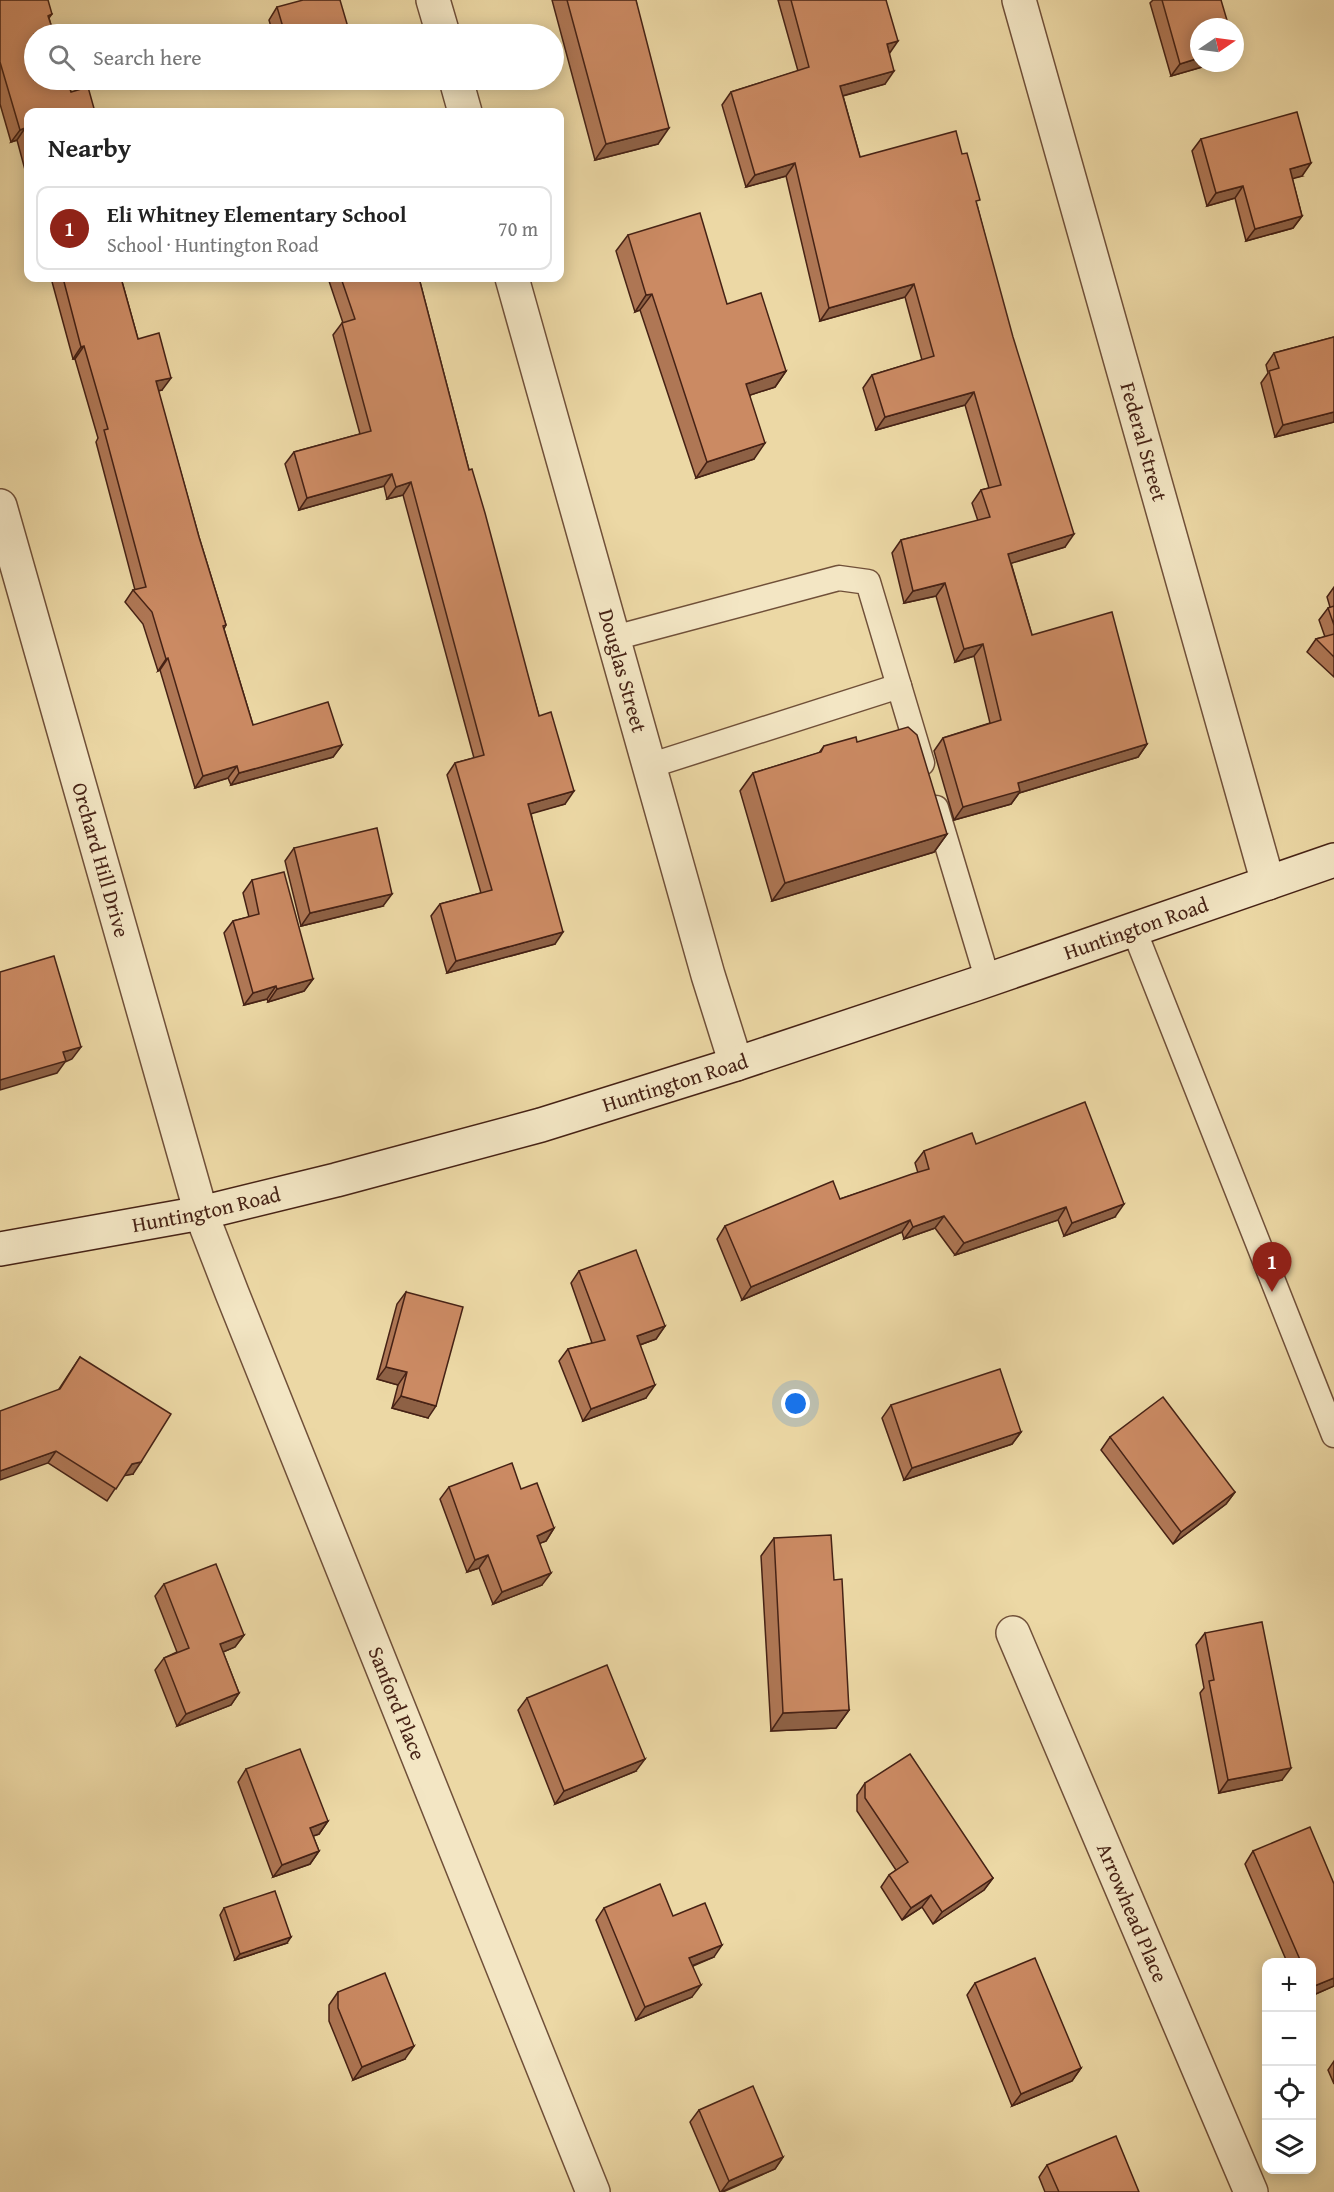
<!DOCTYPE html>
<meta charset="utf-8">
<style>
:root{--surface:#fff;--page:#f6f6f6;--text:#222;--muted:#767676;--line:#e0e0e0;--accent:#8f2418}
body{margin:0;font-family:"Gentium Book Plus",serif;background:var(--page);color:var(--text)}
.controls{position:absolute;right:18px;bottom:18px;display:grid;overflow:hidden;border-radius:12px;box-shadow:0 3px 15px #0003}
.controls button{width:54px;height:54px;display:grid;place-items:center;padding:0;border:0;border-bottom:2px solid var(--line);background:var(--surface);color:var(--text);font:30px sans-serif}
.compass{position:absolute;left:1190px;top:18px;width:54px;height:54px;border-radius:50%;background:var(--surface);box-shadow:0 3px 15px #0003;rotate:77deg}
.you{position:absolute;left:796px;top:1404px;width:21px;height:21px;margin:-15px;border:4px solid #fff;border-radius:50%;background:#1a73e8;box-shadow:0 0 0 9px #1a73e833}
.badge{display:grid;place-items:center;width:39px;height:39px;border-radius:50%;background:var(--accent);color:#fff;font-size:20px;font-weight:700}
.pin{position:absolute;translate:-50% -50px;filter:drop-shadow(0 2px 3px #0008)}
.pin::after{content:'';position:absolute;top:32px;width:21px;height:18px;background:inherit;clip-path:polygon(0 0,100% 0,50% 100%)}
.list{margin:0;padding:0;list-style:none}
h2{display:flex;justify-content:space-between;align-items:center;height:78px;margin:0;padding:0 24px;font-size:26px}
h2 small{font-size:20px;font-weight:400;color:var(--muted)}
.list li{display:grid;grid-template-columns:39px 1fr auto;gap:18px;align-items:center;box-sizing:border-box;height:84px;margin:0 12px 12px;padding:0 12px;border:2px solid var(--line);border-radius:12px}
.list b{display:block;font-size:22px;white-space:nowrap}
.list p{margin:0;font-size:20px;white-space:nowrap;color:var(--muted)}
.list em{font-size:20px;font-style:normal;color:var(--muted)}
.icon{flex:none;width:33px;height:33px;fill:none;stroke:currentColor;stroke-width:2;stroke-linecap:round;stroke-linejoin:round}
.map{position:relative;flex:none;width:1334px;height:2192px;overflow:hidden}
.search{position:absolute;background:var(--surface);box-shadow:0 3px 15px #0003;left:24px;top:24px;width:540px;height:66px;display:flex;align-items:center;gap:15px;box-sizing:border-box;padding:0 21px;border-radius:33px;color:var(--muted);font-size:22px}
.panel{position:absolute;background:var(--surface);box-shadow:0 3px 15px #0003;left:24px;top:108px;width:540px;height:174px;border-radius:12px}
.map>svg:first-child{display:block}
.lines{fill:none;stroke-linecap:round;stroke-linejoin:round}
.lane-casing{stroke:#705039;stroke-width:27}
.street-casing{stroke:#705039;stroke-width:36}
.secondary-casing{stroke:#462215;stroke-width:36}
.lane{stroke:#f3e6c4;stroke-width:24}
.street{stroke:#f3e6c4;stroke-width:33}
.secondary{stroke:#f3e6c4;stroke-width:33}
.wall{fill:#af7755;stroke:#462215;stroke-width:1.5}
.shaded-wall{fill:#8e6145;stroke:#462215;stroke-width:1.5}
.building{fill:#cb8a63;stroke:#462215;stroke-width:1.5}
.labels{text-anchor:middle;stroke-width:4.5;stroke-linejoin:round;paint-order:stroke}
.street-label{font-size:21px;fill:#462215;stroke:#f3e6c4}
</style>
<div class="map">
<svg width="1334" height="2192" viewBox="0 0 1334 2192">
<rect width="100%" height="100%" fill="#ecd8a5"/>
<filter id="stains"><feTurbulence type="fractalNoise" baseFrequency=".00333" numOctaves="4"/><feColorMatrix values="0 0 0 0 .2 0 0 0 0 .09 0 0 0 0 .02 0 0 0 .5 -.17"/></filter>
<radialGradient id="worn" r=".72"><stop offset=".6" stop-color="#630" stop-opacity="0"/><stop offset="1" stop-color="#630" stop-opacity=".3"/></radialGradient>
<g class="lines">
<defs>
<g id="lane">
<path d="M614 638 839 578 868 582 922 763"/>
<path d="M649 766 899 686"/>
<path d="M936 808 988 981"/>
<path d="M1134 930 1334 1435"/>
</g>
<g id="street">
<path d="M433 0 443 34"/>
<path id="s1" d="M1019 0 1268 883"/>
<path d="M456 80 465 112"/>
<path id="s2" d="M512 278 708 975 736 1064"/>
<path id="s3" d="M0 506 201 1213 232 1293 593 2192"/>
<path id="s4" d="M1013 1633 1251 2192"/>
</g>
<g id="secondary">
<path id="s5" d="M0 1249 201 1213 336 1180 541 1125 736 1064 976 984 1334 860"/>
</g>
</defs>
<use href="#lane" class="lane-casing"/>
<use href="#street" class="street-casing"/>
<use href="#secondary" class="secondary-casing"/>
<use href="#lane" class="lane"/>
<use href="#street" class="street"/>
<use href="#secondary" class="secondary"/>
</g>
<g class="wall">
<path d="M0 0 52 14 49 18 71 92 28 112V181L17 140 11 142 0 104Z"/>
<path d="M552 0H636L658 144 595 160Z"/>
<path d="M778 0H886L889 54 885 84 843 96 860 157 977 205 1065 547 1011 563 1032 635 1147 744 1138 757 1019 793 1011 804 954 820 934 751 943 738 990 723 974 656 955 662 936 596 904 603 892 553 901 540 978 521 972 503 981 490 989 488 965 405 876 430 863 388 872 375 922 360 905 297 820 321 786 176 746 187 722 105 731 92 798 71Z"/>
<path d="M1153 0H1221L1199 63H1216L1171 76 1150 3Z"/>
<path d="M277 7 350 34H273L269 20Z"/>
<path d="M285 80H306L287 84Z"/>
<path d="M1201 139 1302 176 1292 178 1302 216 1293 228 1246 241 1235 198 1207 206 1192 151Z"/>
<path d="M628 235 727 304 786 371 775 387 750 395 754 459 696 478 640 310 635 312 616 251Z"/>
<path d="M51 278H121L138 339 162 390 158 391 199 537 226 625 224 629 253 725 342 745 333 757 231 785 228 778 195 788 160 670 158 671 143 624 125 602 133 590H135L96 442 98 438 75 359H73Z"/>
<path d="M328 278H419L469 470 539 716 565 804 531 813 555 944 447 973 431 916 440 904 481 893 447 775 455 763 474 758 403 495 387 499 384 486 299 510 285 464 294 452 360 434 333 335 342 323H343Z"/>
<path d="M1334 337V422L1275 437 1261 383 1268 373 1266 365 1274 353Z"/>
<path d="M1334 587V677L1307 652 1316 639 1325 637 1319 620 1328 608 1330 607 1327 597Z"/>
<path d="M857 742 947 834 934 852 772 901 740 791 753 773 819 753 824 746Z"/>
<path d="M294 848 383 906 301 926 285 861Z"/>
<path d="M252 880 313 979 304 991 268 1002 267 999 244 1005 224 933 233 921 249 917 243 893Z"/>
<path d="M976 1144 1115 1217 1064 1236 1058 1220 955 1255 935 1228 904 1239 902 1232 742 1300 717 1239 725 1226 840 1199 918 1173 915 1163 924 1151Z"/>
<path d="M579 1271 665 1326 656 1339 640 1345 646 1398 583 1421 559 1361 568 1349 592 1343 571 1283Z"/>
<path d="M406 1292 428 1418 392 1408 398 1385 377 1379 397 1304Z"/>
<path d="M80 1357 133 1474 124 1475 107 1501 48 1463 59 1389Z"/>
<path d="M891 1405 1021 1432 1012 1444 904 1480 882 1418Z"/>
<path d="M1110 1437 1235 1492 1226 1504 1173 1544 1101 1450Z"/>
<path d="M449 1487 521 1489 554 1528 546 1541 540 1543 542 1585 493 1604 479 1568 467 1572 440 1499Z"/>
<path d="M774 1538 834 1580 849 1710 836 1728 771 1731 761 1556Z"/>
<path d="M164 1584 244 1635 235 1647 223 1652 239 1693 231 1705 177 1726 155 1670 164 1658 177 1652 155 1596Z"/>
<path d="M1205 1633 1282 1780 1219 1793 1200 1693 1204 1688 1196 1645Z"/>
<path d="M527 1698 636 1771 555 1804 518 1710Z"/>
<path d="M246 1769 328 1821 319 1834 313 1836 319 1851 310 1864 273 1877 238 1782Z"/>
<path d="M865 1783 993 1878 984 1890 933 1924 922 1907 902 1920 881 1887 889 1875 896 1870 857 1811V1795Z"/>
<path d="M1253 1851 1334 1986 1311 1996V1962H1287L1245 1864Z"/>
<path d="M224 1908 287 1943 235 1960 220 1915Z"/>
<path d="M604 1908 673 1916 714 1957 693 1966 692 1997 636 2020 596 1920Z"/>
<path d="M975 1983 1081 2068 1072 2081 1012 2106 967 1995Z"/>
<path d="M338 1992 405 2059 353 2080 329 2021V2005Z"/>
<path d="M1334 2061V2084L1328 2070Z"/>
<path d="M699 2110 783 2157 775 2169 723 2192H720L690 2122Z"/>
<path d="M1047 2165 1139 2192H1045L1039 2177Z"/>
</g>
<g class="shaded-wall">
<path d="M898 41 889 54 887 44Z"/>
<path d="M1199 58V63H1216L1171 76 1180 64Z"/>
<path d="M894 71 885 84 831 99 840 86Z"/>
<path d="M290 80H306L287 84Z"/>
<path d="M25 128 17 140 11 142 20 130Z"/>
<path d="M669 128 658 144 595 160 606 144Z"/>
<path d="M795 163 786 176 746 187 755 175Z"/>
<path d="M1311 163 1302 176 1281 182 1290 169Z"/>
<path d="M1243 186 1235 198 1207 206 1216 193Z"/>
<path d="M1302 216 1293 228 1246 241 1255 229Z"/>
<path d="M914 284 905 297 820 321 829 308Z"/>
<path d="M652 294 640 310 635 312 646 295Z"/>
<path d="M84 346 75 359H73L81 347Z"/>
<path d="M786 371 775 387 735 400 746 384Z"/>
<path d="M171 378 162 390 147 393 156 381Z"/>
<path d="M974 392 965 405 876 430 885 417Z"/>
<path d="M1334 412V422L1275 437 1283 425Z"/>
<path d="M765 443 754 459 696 478 707 462Z"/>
<path d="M392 474 384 486 299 510 307 498Z"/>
<path d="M411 482 403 495 387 499 396 487Z"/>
<path d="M1074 534 1065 547 999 567 1008 554Z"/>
<path d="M945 583 936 596 904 603 913 591Z"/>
<path d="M983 644 974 656 955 662 964 649Z"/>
<path d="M168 658 160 670 158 671 166 659Z"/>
<path d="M1147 744 1138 757 1019 793 1011 804 954 820 963 807 1018 783Z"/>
<path d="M342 745 333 757 231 785 239 773Z"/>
<path d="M237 766 228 778 195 788 203 776Z"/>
<path d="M574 791 565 804 520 817 528 804Z"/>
<path d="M947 834 934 852 772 901 785 883Z"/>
<path d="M392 894 383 906 301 926 310 913Z"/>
<path d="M563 932 555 944 447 973 456 961Z"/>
<path d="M313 979 304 991 268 1002 277 989Z"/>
<path d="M276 986 267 999 244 1005 253 993Z"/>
<path d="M81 1047 72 1059 65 1062 57 1073 0 1090V1080L63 1052Z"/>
<path d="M1124 1204 1115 1217 1064 1236 1072 1223Z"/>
<path d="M1066 1207 1058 1220 955 1255 964 1243Z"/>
<path d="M944 1216 935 1228 904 1239 913 1227Z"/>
<path d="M910 1220 902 1232 742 1300 751 1287Z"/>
<path d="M665 1326 656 1339 628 1349 637 1336Z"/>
<path d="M386 1367 407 1372 398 1385 377 1379Z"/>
<path d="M655 1385 646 1398 583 1421 591 1409Z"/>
<path d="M401 1396 436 1406 428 1418 392 1408Z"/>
<path d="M1021 1432 1012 1444 904 1480 912 1468Z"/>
<path d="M56 1451 48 1463 0 1480V1471Z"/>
<path d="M141 1462 133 1474 123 1476 132 1464Z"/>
<path d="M1235 1492 1226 1504 1173 1544 1181 1532Z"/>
<path d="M554 1528 546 1541 528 1548 537 1536Z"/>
<path d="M488 1555 479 1568 467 1572 475 1560Z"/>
<path d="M551 1573 542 1585 493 1604 502 1592Z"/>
<path d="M244 1635 235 1647 211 1657 220 1644Z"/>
<path d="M239 1693 231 1705 177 1726 186 1714Z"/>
<path d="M849 1710 836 1728 771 1731 783 1713Z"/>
<path d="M645 1759 636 1771 555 1804 564 1791Z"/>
<path d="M1291 1768 1282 1780 1219 1793 1228 1780Z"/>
<path d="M328 1821 319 1834 301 1840 310 1828Z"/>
<path d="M319 1851 310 1864 273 1877 282 1865Z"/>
<path d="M993 1878 984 1890 933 1924 942 1912Z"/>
<path d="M931 1895 922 1907 902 1920 911 1908Z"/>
<path d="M291 1937 287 1943 235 1960 240 1954Z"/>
<path d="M722 1945 714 1957 681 1970 689 1958Z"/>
<path d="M1334 1978V1986L1311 1996 1312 1987Z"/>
<path d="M701 1985 692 1997 636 2020 645 2007Z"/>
<path d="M414 2046 405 2059 353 2080 362 2067Z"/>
<path d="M1081 2068 1072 2081 1012 2106 1021 2094Z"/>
<path d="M783 2157 775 2169 721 2192 729 2181Z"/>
</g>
<g class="building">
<path d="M0 0H48L52 14 48 16 54 34H34V80H67L71 92 88 87 95 112H28V139L25 128 20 130 0 62Z"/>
<path d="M303 0H340L350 34H285L277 7Z"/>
<path d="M567 0H636L669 128 606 144Z"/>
<path d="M791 0H886L898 41 887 44 894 71 840 86 860 157 956 131 962 154 967 153 980 200 976 201 1013 337 1074 534 1008 554 1032 635 1112 612 1147 744 1018 783 1020 791 963 807 943 738 1001 720 983 644 964 649 945 583 913 591 901 540 990 517 981 490 1001 485 974 392 885 417 872 375 934 356 914 284 829 308 795 163 755 175 731 92 809 67Z"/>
<path d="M1162 0H1221L1229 27H1199V58L1180 64Z"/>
<path d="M1297 112 1311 163 1290 169 1302 216 1255 229 1243 186 1216 193 1201 139Z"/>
<path d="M700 213 727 304 761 293 786 371 746 384 765 443 707 462 652 294 646 295 628 235Z"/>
<path d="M63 278H121L138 339 159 333 171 378 156 381 199 537 226 625 223 626 253 725 328 702 342 745 239 773 237 766 203 776 168 658 166 659 152 612 133 590 146 587 104 430 108 429 84 346 81 347Z"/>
<path d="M341 278H419L469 470 472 469 485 513 539 716 551 712 574 791 528 804 563 932 456 961 440 904 492 890 455 763 484 755 411 482 396 487 392 474 307 498 294 452 371 431 342 323 355 319Z"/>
<path d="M1334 337V412L1283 425 1269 371 1279 368 1274 353Z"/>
<path d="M1334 606V625L1328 608Z"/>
<path d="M1334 634V657L1316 639Z"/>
<path d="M908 727 917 735 947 834 785 883 753 773 821 752 824 746 856 737 857 742Z"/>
<path d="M377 828 392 894 310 913 294 848Z"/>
<path d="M284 872 313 979 277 989 276 986 253 993 233 921 259 914 252 880Z"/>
<path d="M54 956 81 1047 63 1052 66 1061 0 1080V972Z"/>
<path d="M1085 1102 1124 1204 1072 1223 1066 1207 964 1243 944 1216 913 1227 910 1220 751 1287 725 1226 833 1181 840 1199 912 1174 929 1169 924 1151 972 1133 976 1144Z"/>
<path d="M636 1250 665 1326 637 1336 655 1385 591 1409 568 1349 605 1340 579 1271Z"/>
<path d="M406 1292 463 1307 436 1406 401 1396 407 1372 386 1367Z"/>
<path d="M80 1357 171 1414 141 1462 132 1464 116 1489 56 1451 0 1471V1411L60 1389Z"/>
<path d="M1000 1369 1021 1432 912 1468 891 1405Z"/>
<path d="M1163 1397 1235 1492 1181 1532 1110 1437Z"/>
<path d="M512 1463 521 1489 537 1483 554 1528 537 1536 551 1573 502 1592 488 1555 475 1560 449 1487Z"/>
<path d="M831 1535 834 1580 842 1579 849 1710 783 1713 774 1538Z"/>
<path d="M216 1564 244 1635 220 1644 239 1693 186 1714 164 1658 189 1648 164 1584Z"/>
<path d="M1262 1622 1291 1768 1228 1780 1209 1681 1214 1680 1205 1633Z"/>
<path d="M607 1665 645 1759 564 1791 527 1698Z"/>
<path d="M300 1749 328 1821 310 1828 319 1851 282 1865 246 1769Z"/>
<path d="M910 1754 993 1878 942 1912 931 1895 911 1908 889 1875 908 1862 865 1798V1783Z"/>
<path d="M1310 1827 1334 1884V1978L1312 1987 1311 1962H1301L1253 1851Z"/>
<path d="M660 1884 673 1916 705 1903 722 1945 689 1958 701 1985 645 2007 604 1908Z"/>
<path d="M275 1891 291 1937 240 1954 224 1908Z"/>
<path d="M1035 1958 1081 2068 1021 2094 975 1983Z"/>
<path d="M385 1973 414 2046 362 2067 338 2008V1992Z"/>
<path d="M753 2086 783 2157 729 2181 699 2110Z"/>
<path d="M1116 2136 1139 2192H1059L1047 2165Z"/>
</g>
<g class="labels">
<g class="street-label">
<text dy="7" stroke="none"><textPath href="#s1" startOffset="459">Federal Street</textPath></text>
<text dy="7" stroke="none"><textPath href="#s2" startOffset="408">Douglas Street</textPath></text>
<text dy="7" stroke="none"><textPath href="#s3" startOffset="368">Orchard Hill Drive</textPath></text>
<text dy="7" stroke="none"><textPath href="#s5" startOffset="1182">Huntington Road</textPath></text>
<text dy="7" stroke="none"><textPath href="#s5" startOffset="696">Huntington Road</textPath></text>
<text dy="7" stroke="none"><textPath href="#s5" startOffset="210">Huntington Road</textPath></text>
<text dy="7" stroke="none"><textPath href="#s3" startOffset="1263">Sanford Place</textPath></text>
<text dy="7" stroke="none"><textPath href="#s4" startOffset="304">Arrowhead Place</textPath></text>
</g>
</g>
<rect width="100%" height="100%" filter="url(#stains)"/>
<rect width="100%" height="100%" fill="url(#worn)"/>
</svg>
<div class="controls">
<button>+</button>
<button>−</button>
<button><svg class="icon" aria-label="locate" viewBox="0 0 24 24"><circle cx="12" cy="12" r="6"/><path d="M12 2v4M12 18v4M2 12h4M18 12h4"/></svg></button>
<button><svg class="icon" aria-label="layers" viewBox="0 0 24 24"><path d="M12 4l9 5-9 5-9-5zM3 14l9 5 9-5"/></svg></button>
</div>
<svg class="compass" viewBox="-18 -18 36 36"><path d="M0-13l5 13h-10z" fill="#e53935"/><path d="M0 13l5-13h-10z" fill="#767676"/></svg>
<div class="you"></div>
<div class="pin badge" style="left:1272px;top:1292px">1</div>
<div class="search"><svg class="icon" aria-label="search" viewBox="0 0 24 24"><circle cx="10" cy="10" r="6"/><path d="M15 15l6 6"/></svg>Search here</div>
<section class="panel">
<h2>Nearby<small></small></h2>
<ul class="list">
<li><span class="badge">1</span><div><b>Eli Whitney Elementary School</b><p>School · Huntington Road</p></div><em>70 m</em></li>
</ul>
</section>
</div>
